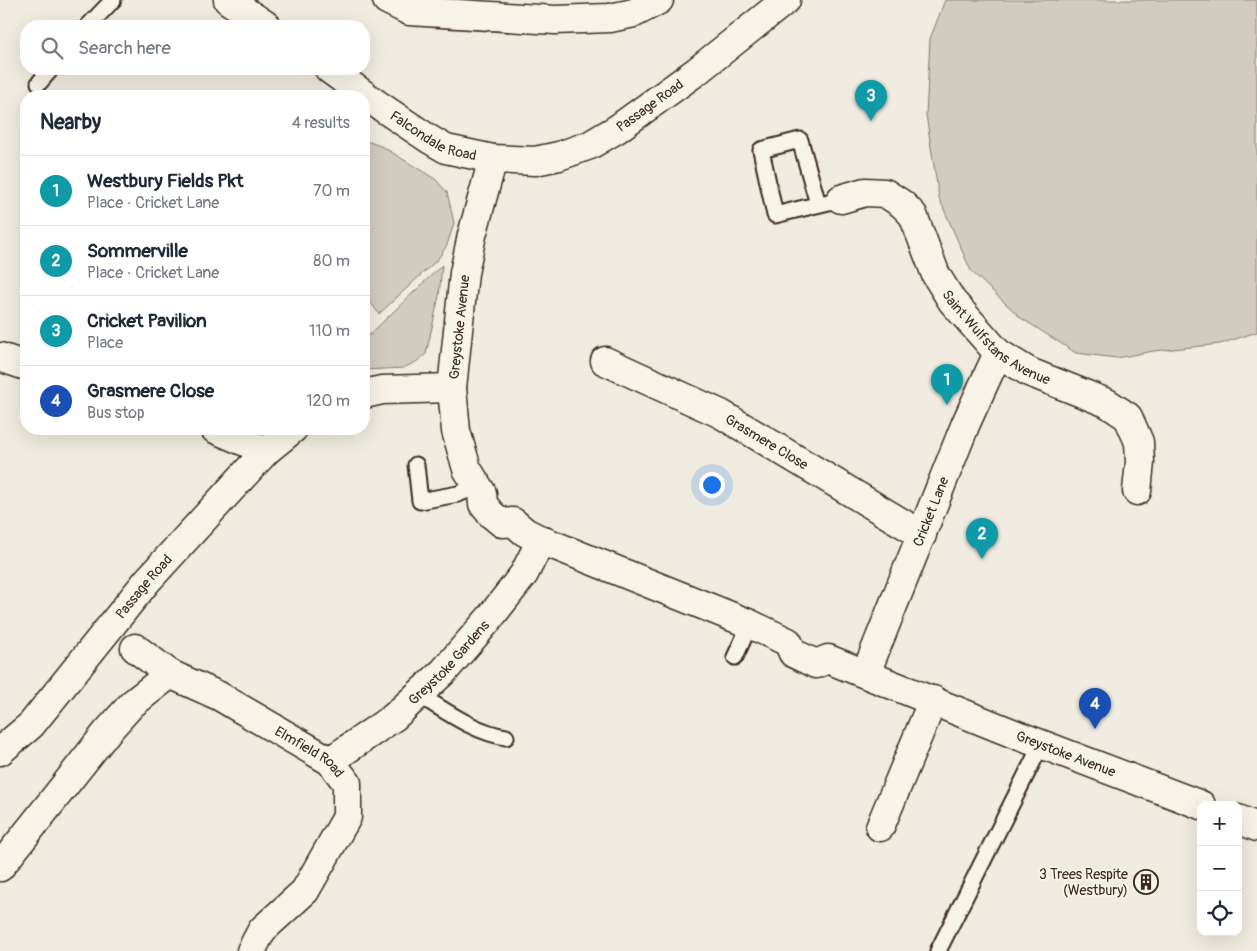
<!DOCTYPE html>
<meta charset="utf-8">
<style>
:root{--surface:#fff;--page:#f2f2f3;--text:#1f2937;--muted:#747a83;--line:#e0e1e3;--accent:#0b8043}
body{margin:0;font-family:Pangolin,sans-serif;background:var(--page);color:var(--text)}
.controls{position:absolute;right:15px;bottom:15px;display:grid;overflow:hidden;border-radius:10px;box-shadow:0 5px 20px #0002}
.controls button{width:45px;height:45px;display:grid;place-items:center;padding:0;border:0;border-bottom:1px solid var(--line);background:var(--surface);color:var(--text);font:25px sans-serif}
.you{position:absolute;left:711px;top:484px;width:18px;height:18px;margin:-12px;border:4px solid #fff;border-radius:50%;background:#1a73e8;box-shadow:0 0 0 8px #1a73e833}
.badge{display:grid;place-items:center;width:32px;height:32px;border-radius:50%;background:var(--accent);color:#fff;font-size:16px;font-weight:700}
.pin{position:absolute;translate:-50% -41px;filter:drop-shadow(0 1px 2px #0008)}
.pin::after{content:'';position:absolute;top:26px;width:18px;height:15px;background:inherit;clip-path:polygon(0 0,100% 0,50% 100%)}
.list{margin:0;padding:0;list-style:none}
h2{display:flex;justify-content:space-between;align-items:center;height:65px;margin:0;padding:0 20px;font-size:21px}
h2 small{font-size:16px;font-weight:400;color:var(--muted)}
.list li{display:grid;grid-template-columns:32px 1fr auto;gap:15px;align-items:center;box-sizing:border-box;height:70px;padding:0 20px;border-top:1px solid var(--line)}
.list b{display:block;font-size:19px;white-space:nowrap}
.list p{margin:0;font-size:16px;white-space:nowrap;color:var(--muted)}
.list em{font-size:16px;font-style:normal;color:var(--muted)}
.icon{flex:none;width:28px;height:28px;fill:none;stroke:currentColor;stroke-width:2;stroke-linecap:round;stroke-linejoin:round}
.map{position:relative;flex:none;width:1257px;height:951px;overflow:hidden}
.search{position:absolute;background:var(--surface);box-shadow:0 5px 20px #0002;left:20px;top:20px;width:350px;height:55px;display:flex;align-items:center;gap:12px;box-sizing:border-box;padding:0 18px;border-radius:20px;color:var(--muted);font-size:19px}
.panel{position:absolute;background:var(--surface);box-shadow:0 5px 20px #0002;left:20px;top:90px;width:350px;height:345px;border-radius:20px}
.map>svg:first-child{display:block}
.green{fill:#d1cbc0;stroke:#867a6f}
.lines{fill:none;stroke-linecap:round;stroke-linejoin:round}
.service-casing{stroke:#3b2a1e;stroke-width:19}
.minor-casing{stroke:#3b2a1e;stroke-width:31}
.tertiary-casing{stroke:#3b2a1e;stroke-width:31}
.primary-casing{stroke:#3b2a1e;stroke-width:31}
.service{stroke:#f7f3e8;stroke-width:15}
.minor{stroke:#f7f3e8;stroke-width:28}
.tertiary{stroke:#f7f3e8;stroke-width:28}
.primary{stroke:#f7f3e8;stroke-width:28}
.labels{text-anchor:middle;stroke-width:4;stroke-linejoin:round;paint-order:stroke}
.street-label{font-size:14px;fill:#3b2a1e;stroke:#f7f3e8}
.poi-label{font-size:14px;fill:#3b2a1e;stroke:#f7f3e8;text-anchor:end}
</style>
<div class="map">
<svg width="1257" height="951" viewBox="0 0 1257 951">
<rect width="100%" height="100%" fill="#efebe0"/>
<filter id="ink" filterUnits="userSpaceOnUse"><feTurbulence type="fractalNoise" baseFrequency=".02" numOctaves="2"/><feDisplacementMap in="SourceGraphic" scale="10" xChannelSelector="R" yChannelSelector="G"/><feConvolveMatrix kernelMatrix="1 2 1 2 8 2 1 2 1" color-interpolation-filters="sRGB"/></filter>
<g filter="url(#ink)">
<g class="green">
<path d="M945 0H1257V332L1220 344 1154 351 1116 358 1076 353 1021 318 971 271 939 198 926 115 930 39Z"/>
<path d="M364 140 383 147 435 179 447 192 454 223 447 245 438 259 379 314 364 293Z"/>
<path d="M442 265 439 296 426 354 416 362 403 368 364 370V340Z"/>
</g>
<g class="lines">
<defs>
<g id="service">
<path d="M88 26 113 0"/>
<path d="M39 83 51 69"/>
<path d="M818 204 800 140 761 150 775 215 841 199"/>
<path d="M416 465 420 501 458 494 478 486"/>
<path d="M735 657 750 624"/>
<path d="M419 695C446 711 474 732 506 737"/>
<path d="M938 951 1042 743"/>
</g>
<g id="minor">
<path d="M387 0 409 11 555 20 610 18 634 13 659 0"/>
<path id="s1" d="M841 199 865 192 885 193 902 204 913 215 936 275 952 301 998 353 1029 372 1107 403 1128 417 1139 442 1140 462 1137 491"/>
<path d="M0 357 26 366"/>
<path id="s2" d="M605 361 721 414 922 535"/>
<path d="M215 429 266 451"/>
<path id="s3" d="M135 648 170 674 219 696 330 761 347 783V817L305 891 262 930 251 951"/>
<path id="s4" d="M866 673 966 423 998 353"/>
<path id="s5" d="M330 761 394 717 444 671 489 619 524 574 541 540"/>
<path d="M880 827 933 700"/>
<path d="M0 867 107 732 132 704 170 674"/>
</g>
<g id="tertiary">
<path id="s6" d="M493 159 472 235 464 273 452 388 456 431 467 469 482 493 483 504 491 514 502 523 513 522 525 532 541 540 750 624 788 642 793 653 816 664 828 659 1017 735 1201 805"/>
<path d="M364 394 382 390 452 388"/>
<path id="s7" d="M0 751 31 725 147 581 266 451 293 429"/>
<path d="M1238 819 1257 827"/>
</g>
<g id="primary">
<path d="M228 0 267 26"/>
<path id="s8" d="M329 69 374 102 429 139 446 149 493 159 535 161 559 156 590 145 617 129 697 71 786 0"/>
</g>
</defs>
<use href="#service" class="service-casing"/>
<use href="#minor" class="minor-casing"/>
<use href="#tertiary" class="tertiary-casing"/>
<use href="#primary" class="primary-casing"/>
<use href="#service" class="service"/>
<use href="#minor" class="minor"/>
<use href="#tertiary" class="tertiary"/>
<use href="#primary" class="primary"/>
</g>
</g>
<defs>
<symbol id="building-ring" viewBox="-11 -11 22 22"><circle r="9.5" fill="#f7f3e8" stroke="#3b2a1e" stroke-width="1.5"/><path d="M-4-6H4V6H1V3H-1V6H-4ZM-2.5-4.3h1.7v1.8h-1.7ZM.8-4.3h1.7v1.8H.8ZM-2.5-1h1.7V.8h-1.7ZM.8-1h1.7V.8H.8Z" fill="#3b2a1e"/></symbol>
</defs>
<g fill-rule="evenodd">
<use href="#building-ring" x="1132" y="868" width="28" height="28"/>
</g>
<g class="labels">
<g class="street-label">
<text dy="5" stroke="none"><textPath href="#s8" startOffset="361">Passage Road</textPath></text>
<text dy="5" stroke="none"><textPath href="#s8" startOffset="125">Falcondale Road</textPath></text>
<text transform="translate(459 327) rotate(-84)" y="5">Greystoke Avenue</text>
<text dy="5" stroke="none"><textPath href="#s1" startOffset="234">Saint Wulfstans Avenue</textPath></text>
<text dy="5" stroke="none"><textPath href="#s2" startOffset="181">Grasmere Close</textPath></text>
<text dy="5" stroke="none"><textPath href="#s4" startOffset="174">Cricket Lane</textPath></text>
<text dy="5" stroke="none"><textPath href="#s7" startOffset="219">Passage Road</textPath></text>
<text dy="5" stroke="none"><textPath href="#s5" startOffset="155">Greystoke Gardens</textPath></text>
<text dy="5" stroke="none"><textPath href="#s6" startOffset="1001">Greystoke Avenue</textPath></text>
<text dy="5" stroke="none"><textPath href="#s3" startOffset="204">Elmfield Road</textPath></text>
</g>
<g class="poi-label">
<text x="1128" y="879">3 Trees Respite<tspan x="1128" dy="16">(Westbury)</tspan></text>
</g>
</g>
</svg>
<div class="controls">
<button>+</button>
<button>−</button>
<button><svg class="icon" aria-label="locate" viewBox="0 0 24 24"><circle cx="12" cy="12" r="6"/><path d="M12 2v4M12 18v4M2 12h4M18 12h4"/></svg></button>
</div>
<div class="you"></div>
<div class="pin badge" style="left:947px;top:405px;background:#0f9aa8">1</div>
<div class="pin badge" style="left:982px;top:559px;background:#0f9aa8">2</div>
<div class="pin badge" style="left:871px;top:121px;background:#0f9aa8">3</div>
<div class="pin badge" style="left:1095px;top:729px;background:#1a4fb4">4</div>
<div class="search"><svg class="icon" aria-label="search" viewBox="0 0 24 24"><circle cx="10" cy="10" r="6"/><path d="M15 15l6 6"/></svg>Search here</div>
<section class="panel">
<h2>Nearby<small>4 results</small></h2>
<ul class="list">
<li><span class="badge" style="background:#0f9aa8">1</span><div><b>Westbury Fields Pkt</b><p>Place · Cricket Lane</p></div><em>70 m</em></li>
<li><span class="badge" style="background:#0f9aa8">2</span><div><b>Sommerville</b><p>Place · Cricket Lane</p></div><em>80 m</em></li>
<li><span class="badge" style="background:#0f9aa8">3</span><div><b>Cricket Pavilion</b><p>Place</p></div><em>110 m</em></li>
<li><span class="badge" style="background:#1a4fb4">4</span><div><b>Grasmere Close</b><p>Bus stop</p></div><em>120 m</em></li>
</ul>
</section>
</div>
